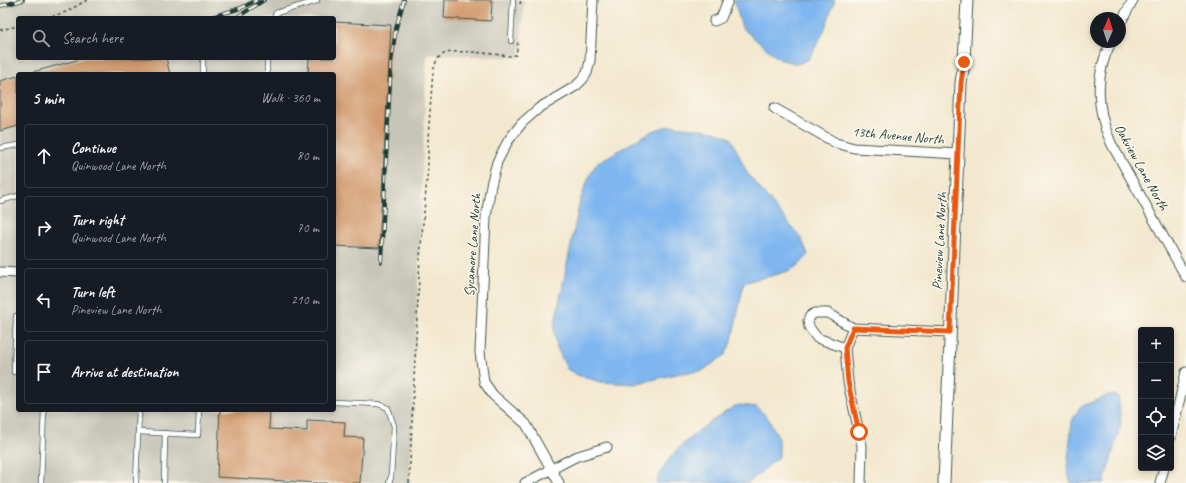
<!DOCTYPE html>
<meta charset="utf-8">
<style>
:root{--surface:#171b24;--page:#20242c;--text:#f1f3f6;--muted:#9ea1a6;--line:#363941}
body{margin:0;font-family:Caveat,sans-serif;background:var(--page);color:var(--text)}
.controls{position:absolute;right:12px;bottom:12px;display:grid;overflow:hidden;border-radius:4px;box-shadow:0 2px 6px #0003}
.controls button{width:36px;height:36px;display:grid;place-items:center;padding:0;border:0;border-bottom:1px solid var(--line);background:var(--surface);color:var(--text);font:20px sans-serif}
.compass{position:absolute;left:1090px;top:12px;width:36px;height:36px;border-radius:50%;background:var(--surface);box-shadow:0 2px 6px #0003;rotate:3deg}
.stop{position:absolute;width:12px;height:12px;margin:-9px;border:3px solid #ea580c;border-radius:50%;background:#fff}
.stop.end{background:#ea580c;border-color:#fff;box-shadow:0 1px 4px #0008}
.list{margin:0;padding:0;list-style:none}
h2{display:flex;justify-content:space-between;align-items:center;height:52px;margin:0;padding:0 16px;font-size:17px}
h2 small{font-size:13px;font-weight:400;color:var(--muted)}
.list li{display:grid;grid-template-columns:26px 1fr auto;gap:12px;align-items:center;box-sizing:border-box;height:64px;margin:0 8px 8px;padding:0 8px;border:1px solid var(--line);border-radius:4px}
.list b{display:block;font-size:15px;white-space:nowrap}
.list p{margin:0;font-size:13px;white-space:nowrap;color:var(--muted)}
.list em{font-size:13px;font-style:normal;color:var(--muted)}
.icon{flex:none;width:22px;height:22px;fill:none;stroke:currentColor;stroke-width:2;stroke-linecap:round;stroke-linejoin:round}
.map{position:relative;flex:none;width:1186px;height:483px;overflow:hidden}
.search{position:absolute;background:var(--surface);box-shadow:0 2px 6px #0003;left:16px;top:16px;width:320px;height:44px;display:flex;align-items:center;gap:10px;box-sizing:border-box;padding:0 14px;border-radius:4px;color:var(--muted);font-size:15px}
.panel{position:absolute;background:var(--surface);box-shadow:0 2px 6px #0003;left:16px;top:72px;width:320px;height:340px;border-radius:4px}
.map>svg:first-child{display:block}
.industrial{fill:#c7c5b8;fill-rule:evenodd}
.water{fill:#7fb6ef;stroke:#4f7a92}
.building{fill:#d29b70}
.lines{fill:none;stroke-linecap:round;stroke-linejoin:round}
.service-casing{stroke:#3f574b;stroke-width:6}
.minor-casing{stroke:#3f574b;stroke-width:11}
.tertiary-casing{stroke:#3f574b;stroke-width:13}
.path{stroke:#3f574b;stroke-width:1.5;stroke-dasharray:3 3;stroke-linecap:butt}
.service{stroke:#fff;stroke-width:4.5}
.minor{stroke:#fff;stroke-width:9}
.tertiary{stroke:#fff;stroke-width:11}
.rail-casing{stroke:#1f3d34;stroke-width:4}
.rail{stroke:#fbf7ec;stroke-width:2.5;stroke-dasharray:8;stroke-linecap:butt}
.route{stroke:#ea580c;stroke-width:5}
.labels{text-anchor:middle;stroke-width:3;stroke-linejoin:round;paint-order:stroke}
.street-label{font-size:14px;fill:#1f3d34;stroke:#fbf7ec}
</style>
<div class="map">
<svg width="1186" height="483" viewBox="0 0 1186 483">
<rect width="100%" height="100%" fill="#fbf7ec"/>
<filter id="ink" filterUnits="userSpaceOnUse"><feTurbulence type="fractalNoise" baseFrequency=".025" numOctaves="2"/><feDisplacementMap in="SourceGraphic" scale="8" xChannelSelector="R" yChannelSelector="G"/><feConvolveMatrix kernelMatrix="1 2 1 2 8 2 1 2 1" color-interpolation-filters="sRGB"/></filter>
<filter id="wash" filterUnits="userSpaceOnUse"><feTurbulence type="fractalNoise" baseFrequency=".012" numOctaves="4" result="noise"/><feDisplacementMap in="SourceGraphic" scale="16" xChannelSelector="R" yChannelSelector="G"/><feGaussianBlur stdDeviation="0.9" result="paint"/><feColorMatrix in="noise" values="0 0 0 0 0 0 0 0 0 0 0 0 0 0 0 0 0 1.4 0 .05"/><feComposite in="paint" operator="in"/></filter>
<g filter="url(#wash)">
<rect width="100%" height="100%" fill="#f3e8cf"/>
<path class="industrial" d="M0 0H524L520 58 427 54 410 483H0ZM18 18H334V58H18ZM18 74H334V410H18Z"/>
<g class="water">
<path d="M734 0H835L824 31 809 59 798 64 779 59 742 28Z"/>
<path d="M675 126 714 131 731 138 747 173 801 238 808 254C797 276 764 275 744 283L732 340 725 355 702 371 681 373 634 384 601 382 577 375 567 369 557 348 554 328 580 201 589 177 597 163 652 131 665 127Z"/>
<path d="M1109 395 1118 396 1121 423 1104 483H1071L1067 470 1072 421 1080 407Z"/>
<path d="M740 405 757 407 768 418 779 439V457L748 483H656C667 450 707 424 735 406Z"/>
</g>
<g id="blocks">
<g class="building">
<path d="M445 0H492L491 21 444 18Z"/>
<path d="M334 22 391 25 379 248 334 246V74H308L309 58H334Z"/>
<path d="M84 58H166L170 74H33V72Z"/>
<path d="M18 76V126L0 131V81Z"/>
<path d="M220 410H270L269 429 307 431V420L345 422 344 437 363 438 360 483H318L217 477Z"/>
</g>
</g>
</g>
<g filter="url(#ink)">
<use href="#blocks" fill-opacity="0" stroke="#3f574b" stroke-width="1"/>
<g class="lines">
<defs>
<g id="service">
<path d="M274 18 276 13 317 1"/>
<path d="M511 41 513 0"/>
<path d="M203 74V58"/>
<path d="M267 74V58"/>
<path d="M0 148 18 145"/>
<path d="M0 201 18 196"/>
<path d="M18 316H16L14 372H18"/>
<path d="M334 402 378 404 388 408 394 426 391 477 389 483"/>
<path d="M138 432 198 435 199 410H196"/>
<path d="M41 483 44 410"/>
<path d="M136 483 139 410"/>
<path d="M164 483 165 433"/>
</g>
<g id="minor">
<path d="M714 21 721 18 728 0"/>
<path d="M1120 24 1133 0"/>
<path d="M1111 42C1094 76 1096 109 1111 143L1186 277"/>
<path d="M774 108 836 143 854 148 958 154"/>
<path d="M0 272 18 273"/>
<path d="M853 328 845 348 848 382 862 446 861 483"/>
<path d="M845 348 817 338 809 327 808 321 810 316 815 313H828L853 328 950 332"/>
<path d="M1171 437 1186 372"/>
<path d="M525 483 575 457 607 447"/>
<path d="M559 483 526 424 493 395 484 382 480 352 486 217 491 185 497 162 508 141 522 123 539 108 576 86 583 79 587 73 590 61 593 0"/>
<path d="M1160 483 1164 468"/>
</g>
<path id="tertiary" d="M944 483 961 83 964 62 967 0"/>
</defs>
<use href="#service" class="service-casing"/>
<use href="#minor" class="minor-casing"/>
<use href="#tertiary" class="tertiary-casing"/>
<g class="path">
<path d="M520 4 521 0"/>
<path d="M46 18 66 12 87 0"/>
<path d="M0 30 18 26"/>
<path d="M409 483 420 257 428 167V138L433 71C435 65 436 59 442 55 451 48 495 54 508 56L516 55 518 42"/>
</g>
<use href="#service" class="service"/>
<use href="#minor" class="minor"/>
<use href="#tertiary" class="tertiary"/>
<defs>
<g id="rail">
<path d="M0 6 23 0"/>
<path d="M208 18 241 8 257 0"/>
<path d="M236 18 264 0"/>
<path d="M381 262 391 63 396 28 404 0"/>
</g>
</defs>
<use href="#rail" class="rail-casing"/>
<use href="#rail" class="rail"/>
</g>
</g>
<g class="lines" filter="url(#ink)">
<path class="route" d="M859 432 848 382 845 348 853 328 950 332 961 83 964 62"/>
</g>
<g class="labels">
<g class="street-label">
<text transform="translate(898 135) rotate(5)" y="5">13th Avenue North</text>
<text transform="translate(1142 167) rotate(61)" y="5">Oakview Lane North</text>
<text transform="translate(939 241) rotate(-87)" y="5">Pineview Lane North</text>
<text transform="translate(472 245) rotate(-86)" y="5">Sycamore Lane North</text>
</g>
</g>
</svg>
<div class="controls">
<button>+</button>
<button>−</button>
<button><svg class="icon" aria-label="locate" viewBox="0 0 24 24"><circle cx="12" cy="12" r="6"/><path d="M12 2v4M12 18v4M2 12h4M18 12h4"/></svg></button>
<button><svg class="icon" aria-label="layers" viewBox="0 0 24 24"><path d="M12 4l9 5-9 5-9-5zM3 14l9 5 9-5"/></svg></button>
</div>
<svg class="compass" viewBox="-18 -18 36 36"><path d="M0-13l5 13h-10z" fill="#e53935"/><path d="M0 13l5-13h-10z" fill="#9ea1a6"/></svg>
<div class="stop" style="left:859px;top:432px"></div>
<div class="stop end" style="left:964px;top:62px"></div>
<div class="search"><svg class="icon" aria-label="search" viewBox="0 0 24 24"><circle cx="10" cy="10" r="6"/><path d="M15 15l6 6"/></svg>Search here</div>
<section class="panel">
<h2>5 min<small>Walk · 360 m</small></h2>
<ul class="list">
<li><svg class="icon" aria-label="ahead" viewBox="0 0 24 24"><path d="M12 20V5M6 11l6-6 6 6"/></svg><div><b>Continue</b><p>Quinwood Lane North</p></div><em>80 m</em></li>
<li><svg class="icon" aria-label="right" viewBox="0 0 24 24"><path d="M7 20v-9h11M14 6l5 5-5 5"/></svg><div><b>Turn right</b><p>Quinwood Lane North</p></div><em>70 m</em></li>
<li><svg class="icon" aria-label="left" viewBox="0 0 24 24"><path d="M17 20v-9H6M10 6l-5 5 5 5"/></svg><div><b>Turn left</b><p>Pineview Lane North</p></div><em>210 m</em></li>
<li><svg class="icon" aria-label="arrive" viewBox="0 0 24 24"><path d="M6 21V4h12l-3 4 3 4H6"/></svg><div><b>Arrive at destination</b></div></li>
</ul>
</section>
</div>
